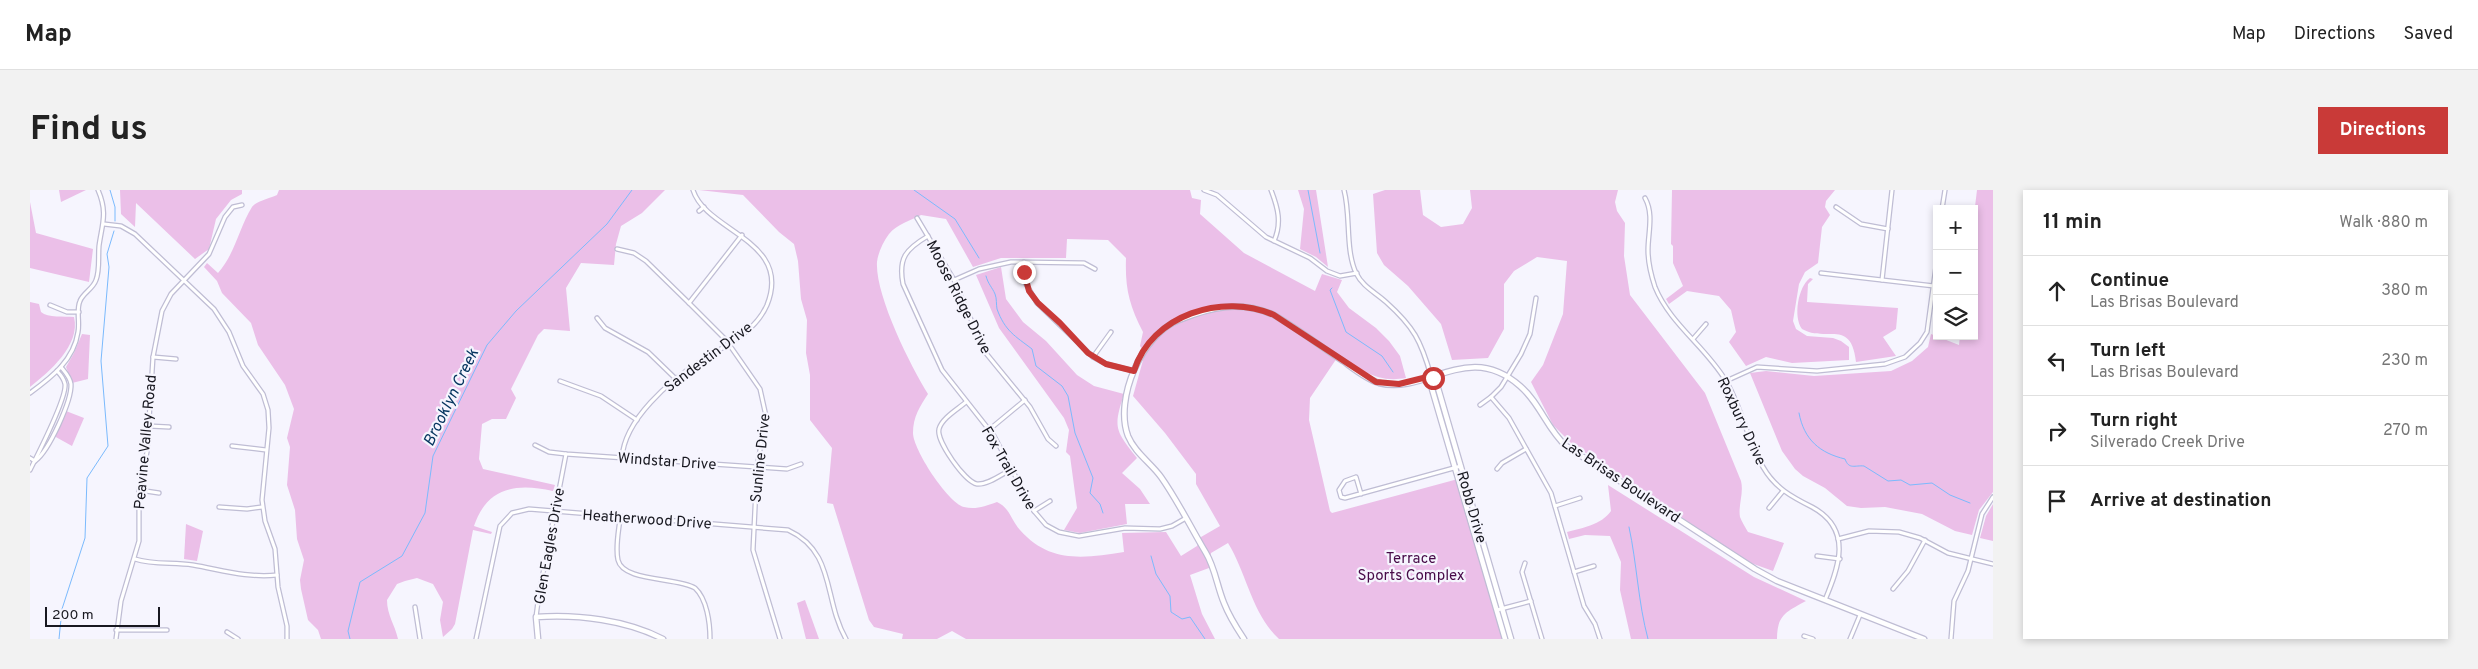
<!DOCTYPE html>
<meta charset="utf-8">
<style>
:root{--surface:#fff;--page:#f2f2f2;--text:#222;--muted:#767676;--line:#e0e0e0;--accent:#c93a38}
body{margin:0;font-family:Overpass,sans-serif;background:var(--page);color:var(--text)}
.controls{position:absolute;right:15px;top:15px;display:grid;overflow:hidden;border-radius:0px;box-shadow:0 2px 8px #0003}
.controls button{width:45px;height:45px;display:grid;place-items:center;padding:0;border:0;border-bottom:1px solid var(--line);background:var(--surface);color:var(--text);font:25px sans-serif}
.scale{position:absolute;left:15px;bottom:12px;width:115px;box-sizing:border-box;padding-left:5px;border:2px solid #181820;border-top:0;font-size:14px;line-height:18px;white-space:nowrap;color:#181820;-webkit-text-stroke:4px #f6f5fe;paint-order:stroke}
.stop{position:absolute;width:15px;height:15px;margin:-11px;border:4px solid #c93a38;border-radius:50%;background:#fff}
.stop.end{background:#c93a38;border-color:#fff;box-shadow:0 1px 5px #0008}
.list{margin:0;padding:0;list-style:none}
h2{display:flex;justify-content:space-between;align-items:center;height:65px;margin:0;padding:0 20px;font-size:21px}
h2 small{font-size:16px;font-weight:400;color:var(--muted)}
.list li{display:grid;grid-template-columns:32px 1fr auto;gap:15px;align-items:center;box-sizing:border-box;height:70px;padding:0 20px;border-top:1px solid var(--line)}
.list b{display:block;font-size:19px;white-space:nowrap}
.list p{margin:0;font-size:16px;white-space:nowrap;color:var(--muted)}
.list em{font-size:16px;font-style:normal;color:var(--muted)}
.icon{flex:none;width:28px;height:28px;fill:none;stroke:currentColor;stroke-width:2;stroke-linecap:round;stroke-linejoin:round}
.map{position:relative;flex:none;width:1963px;height:449px;overflow:hidden;border-radius:0px}
header{display:flex;align-items:center;gap:30px;box-sizing:border-box;height:70px;padding:0 25px;background:var(--surface);border-bottom:1px solid var(--line)}
header strong{font-size:24px}
nav{display:flex;gap:28px;margin-inline-start:auto;font-size:18px}
.intro{display:flex;align-items:center;justify-content:space-between;box-sizing:border-box;height:120px;padding:0 30px}
h1{margin:0;font-size:35px}
.button{padding:12px 22px;border-radius:0px;background:var(--accent);color:#fff;font-size:18px;font-weight:700}
main{display:flex;gap:30px;padding:0 30px}
aside{flex:1;background:var(--surface);border-radius:0px;box-shadow:0 2px 8px #0003}
.map>svg:first-child{display:block}
.green{fill:#ebbfe8;fill-rule:evenodd}
.lines{fill:none;stroke-linecap:round;stroke-linejoin:round}
.stream{stroke:#7bbafd;stroke-width:1}
.street-casing{stroke:#bfbdd4;stroke-width:5.5}
.secondary-casing{stroke:#bfbdd4;stroke-width:7}
.street{stroke:#fff;stroke-width:3}
.secondary{stroke:#fff;stroke-width:4.5}
.route{stroke:#c93a38;stroke-width:6}
.labels{text-anchor:middle;stroke-width:4.5;stroke-linejoin:round;paint-order:stroke}
.street-label{font-size:15px;fill:#181820;stroke:#f6f5fe}
.park-label{font-size:15px;fill:#470a48;stroke:#f6f5fe}
.water-label{font-size:16px;font-style:italic;fill:#073660;stroke:#f6f5fe}
</style>
<header>
<strong>Map</strong>
<nav><a>Map</a><a>Directions</a><a>Saved</a></nav>
</header>
<div class="intro"><h1>Find us</h1><a class="button">Directions</a></div>
<main>
<div class="map">
<svg width="1963" height="449" viewBox="0 0 1963 449">
<rect width="100%" height="100%" fill="#f6f5fe"/>
<g class="green">
<path d="M29 0H56L31 12Z"/>
<path d="M90 0H212V4L201 10 186 29 179 59 165 69 106 13 105 37 91 24Z"/>
<path d="M249 0H635L612 23 591 36 586 54 584 75 551 73 536 98 540 141 514 139 508 145 481 199 486 208 476 229H462L452 234 449 269 453 279 525 295 523 301C486 293 457 297 444 336L462 342 461 344 443 340 425 434 422 439 413 447 410 430 413 412 403 394 387 388 375 391 367 394 357 410C357 425 365 435 368 449H291L288 440 278 430 271 399 270 390 274 370 267 349 265 320 257 295 260 257 257 248 264 219 255 195 228 155 221 133 192 103 187 91 174 77 177 73 188 83C205 64 209 38 222 17 226 11 241 8 247 5Z"/>
<path d="M669 0H1160L1162 8 1171 10 1170 24 1214 63 1285 101 1292 84 1312 90 1307 102 1319 118 1346 138 1359 151 1370 166 1376 188C1347 193 1333 181 1309 165L1280 208 1279 230 1300 321 1302 323 1428 289 1472 449H1249C1222 424 1217 384 1198 353L1181 363 1179 378 1160 385 1172 424 1185 449H936L922 441 907 449H872L873 444 844 437 839 430 803 314 797 313 802 258 780 230V185L776 163 777 130 771 109 768 71 764 54 749 42 713 5ZM891 25 916 29 943 77 971 68H1036L1037 49 1078 50 1096 68C1095 98 1099 115 1113 142L1110 156 1115 163 1103 206 1135 243 1166 284V294L1190 336 1171 347 1167 356 1151 366 1136 342 1092 343 1094 362C1055 368 1020 374 990 340 981 330 980 318 967 312 955 316 946 320 934 317 917 312 883 259 883 243 883 227 890 216 898 204 880 175 845 105 847 72 848 63 853 52 859 44 867 34 880 31 891 25Z"/>
<path d="M1268 0H1286L1298 77 1286 67 1270 59 1274 19Z"/>
<path d="M1355 0H1390L1393 25 1411 37 1433 34 1442 18 1440 0H1588L1585 12 1587 21 1595 33 1594 66 1600 105 1675 203 1711 291C1714 303 1708 315 1710 327 1712 332 1715 337 1718 342L1754 353 1743 381 1718 372 1541 253 1523 235 1501 192 1513 175 1533 124 1537 71 1507 67 1484 81 1474 94V139L1458 168 1422 170 1411 134 1378 96 1354 75 1347 63 1343 4Z"/>
<path d="M1642 0H1805L1796 11 1795 17 1800 25 1792 37 1788 73 1775 82 1769 94 1763 131 1766 139 1777 146 1803 148 1811 151 1819 157V170L1762 173 1736 167 1716 176 1699 152 1706 142 1701 120 1689 106 1657 101 1639 114 1636 109 1653 96 1643 73V56L1641 54Z"/>
<path d="M1947 0H1963V302L1949 320 1942 345 1925 341 1892 324 1855 317 1831 318 1817 316 1795 298 1773 286 1765 279 1752 261 1720 183 1736 181 1784 186 1861 181 1882 171 1898 157 1901 144 1929 155 1930 146H1944V25Z"/>
<path d="M0 12 6 43 63 59 59 92 0 78Z"/>
<path d="M971 77 976 109 993 132 1016 151 1047 185 1064 196 1094 204C1083 238 1085 240 1107 268L1092 283 1110 299 1120 314H1095L1097 334 1050 343 1034 340 1047 318 1040 266 1036 262 1039 240 1034 228 969 138 946 85Z"/>
<path d="M1780 88 1783 89 1778 94 1777 112 1868 118 1866 139 1853 147 1866 166 1826 172C1821 128 1797 153 1772 139 1763 127 1768 97 1780 88Z"/>
<path d="M0 112 9 114 11 122C18 128 34 126 44 127 51 155 19 182 0 197Z"/>
<path d="M52 144 60 145 58 189 42 193 36 177 44 163Z"/>
<path d="M36 221 54 228 42 256 24 246Z"/>
<path d="M1578 295 1724 387 1776 411C1756 422 1747 425 1747 449H1601L1590 400 1591 372 1580 346 1555 345 1539 349 1537 342C1552 338 1571 335 1581 321Z"/>
<path d="M1963 314V351L1950 348 1956 326Z"/>
<path d="M156 334 173 341 167 371 154 369Z"/>
<path d="M775 410 789 449H776L767 413Z"/>
</g>
<g class="lines">
<g class="stream">
<path d="M80 0 85 17V31"/>
<path d="M884 0 925 29 949 68"/>
<path d="M1278 0 1290 63"/>
<path d="M956 86C958 94 962 97 965 104 967 109 966 114 967 119 975 141 985 146 1002 159L1006 176 1032 196 1038 206 1045 243 1063 288 1060 303 1070 314 1073 323"/>
<path d="M1302 98 1300 100 1316 142 1352 166 1363 182"/>
<path d="M1769 223C1774 250 1790 263 1815 269 1819 280 1825 275 1834 276L1858 291 1871 290 1880 295 1902 293 1920 305 1940 313"/>
<path d="M1599 337C1607 374 1608 412 1618 449"/>
<path d="M1121 366 1126 384 1140 406 1141 422 1152 429 1160 427 1175 449"/>
<path d="M29 449 32 419 55 348 57 288 78 256 71 171 79 77 77 64 84 41"/>
<path d="M320 449 318 441 330 392 372 366 395 323 403 266 457 155 486 121 577 34 602 0"/>
</g>
<defs>
<g id="street">
<path d="M1174 0 1187 5 1236 47 1280 68 1297 81 1310 86 1327 83"/>
<path d="M1241 0C1248 18 1252 33 1244 51"/>
<path d="M1314 0C1321 26 1315 59 1326 83 1333 97 1345 102 1356 112 1384 137 1391 151 1401 186"/>
<path d="M1615 8C1624 24 1618 43 1618 60 1618 73 1621 85 1625 97 1640 134 1676 157 1696 191 1712 218 1717 250 1733 277 1745 298 1762 307 1782 317 1823 339 1809 377 1795 410"/>
<path d="M1806 17 1831 34 1858 39"/>
<path d="M1912 19 1915 0"/>
<path d="M669 21 674 17"/>
<path d="M887 28 924 90 955 162 1000 217 1018 249 1026 256"/>
<path d="M74 34 91 36 105 44 184 119 199 142 213 176 233 204 238 220 239 238 232 310 235 331 245 359 248 397 257 436V449"/>
<path d="M898 46C876 59 868 68 873 94L912 180 964 246 1004 321 1016 335 1029 342 1049 346 1095 338 1130 339 1142 336 1156 328"/>
<path d="M587 59 604 63 616 71 659 113 696 150 730 199 736 226 727 277 723 360 750 449"/>
<path d="M994 72 996 94 1007 113 1063 167 1076 174 1104 181"/>
<path d="M1791 83 1904 96"/>
<path d="M924 90 949 79 981 72 1054 73 1065 79"/>
<path d="M1852 90 1862 0"/>
<path d="M659 113 712 45"/>
<path d="M20 115 37 122H49"/>
<path d="M567 128 575 138 618 162 646 189"/>
<path d="M1663 149 1676 134"/>
<path d="M123 167 146 169"/>
<path d="M1063 167 1081 142"/>
<path d="M530 191 571 206 607 230"/>
<path d="M1696 191 1727 177 1787 181 1855 174 1875 167 1890 153 1897 142 1907 69"/>
<path d="M0 203C22 187 44 170 48 142 50 132 46 120 50 111 53 103 63 99 66 90 70 80 68 67 69 56 72 34 78 23 68 0"/>
<path d="M1461 207 1479 228 1521 303 1554 416 1565 434 1570 449"/>
<path d="M936 212C928 219 912 228 909 239 906 251 935 292 947 294 958 295 972 284 982 279"/>
<path d="M1450 215 1461 207 1471 197 1491 164 1500 144 1506 108"/>
<path d="M119 236 139 237"/>
<path d="M960 239 995 210"/>
<path d="M505 255 519 262 536 264 757 279 771 274"/>
<path d="M202 256 236 260"/>
<path d="M0 268 5 271"/>
<path d="M592 268C594 230 640 190 671 171 694 156 725 143 737 115 763 50 676 42 663 0"/>
<path d="M5 271C19 261 42 210 41 194 40 187 35 182 31 177"/>
<path d="M1467 279 1472 273 1496 259"/>
<path d="M0 280C7 266 37 208 35 194 34 189 31 185 27 181"/>
<path d="M109 300 129 303"/>
<path d="M1331 304 1326 287 1315 291 1309 300 1311 307 1315 308 1431 276"/>
<path d="M1525 316 1550 308"/>
<path d="M189 317 217 319 232 317"/>
<path d="M1739 318 1753 301"/>
<path d="M1004 321 1020 311"/>
<path d="M590 328C589 340 585 357 588 370 593 392 647 387 665 398 677 409 680 433 680 449"/>
<path d="M1808 349 1839 341 1869 342 1890 348 1918 363 1963 374"/>
<path d="M1787 366 1810 369"/>
<path d="M105 369C123 375 143 372 163 375 192 380 217 388 247 385"/>
<path d="M1495 373 1492 382 1512 449"/>
<path d="M1544 382 1564 376"/>
<path d="M1863 399 1878 381 1895 350"/>
<path d="M385 417 390 449"/>
<path d="M1467 420 1501 411"/>
<path d="M506 427 509 404 536 264"/>
<path d="M86 440H137"/>
<path d="M197 442 208 449"/>
<path d="M1774 446 1783 449"/>
<path d="M86 449 91 411 109 351V300L117 262 123 167 132 121 141 104 179 64 195 27 203 17 212 15"/>
<path d="M446 449 470 336 482 323 499 319 758 340C806 362 793 409 816 449"/>
<path d="M1820 449 1830 425"/>
<path d="M1921 449 1924 411 1938 381 1952 324 1963 307"/>
</g>
<g id="secondary">
<path d="M1401 186 1408 198 1481 449"/>
<path d="M1401 186 1402 199 1475 449"/>
<path d="M508 449 506 427C548 424 596 430 633 449"/>
<path d="M1214 449C1206 437 1199 426 1194 413 1187 396 1185 378 1176 363 1161 338 1148 311 1131 287 1121 273 1105 263 1098 246 1084 209 1112 144 1149 130 1181 117 1210 110 1244 125 1268 139 1290 156 1313 171 1324 179 1336 189 1349 193 1398 205 1437 150 1490 196 1510 213 1517 239 1536 256L1725 379 1747 391 1894 449"/>
</g>
</defs>
<use href="#street" class="street-casing"/>
<use href="#secondary" class="secondary-casing"/>
<use href="#street" class="street"/>
<use href="#secondary" class="secondary"/>
</g>
<g class="lines">
<path class="route" d="M994 82 999 101 1008 113 1030 133 1058 163 1076 174 1104 181C1121 125 1193 102 1244 125L1346 192 1369 194 1401 186 1403 188"/>
</g>
<g class="labels">
<g class="street-label">
<text transform="translate(929 107) rotate(63)" y="5">Moose Ridge Drive</text>
<text transform="translate(678 167) rotate(-37)" y="5">Sandestin Drive</text>
<text transform="translate(1712 231) rotate(65)" y="5">Roxbury Drive</text>
<text transform="translate(115 252) rotate(-85)" y="5">Peavine Valley Road</text>
<text transform="translate(730 268) rotate(-84)" y="5">Sunline Drive</text>
<text transform="translate(637 271) rotate(4)" y="5">Windstar Drive</text>
<text transform="translate(979 278) rotate(60)" y="5">Fox Trail Drive</text>
<text transform="translate(1591 290) rotate(34)" y="5">Las Brisas Boulevard</text>
<text transform="translate(1442 317) rotate(74)" y="5">Robb Drive</text>
<text transform="translate(617 329) rotate(4)" y="5">Heatherwood Drive</text>
<text transform="translate(519 356) rotate(-80)" y="5">Glen Eagles Drive</text>
</g>
<g class="park-label">
<text x="1381" y="373">Terrace<tspan x="1381" dy="17">Sports Complex</tspan></text>
</g>
<g class="water-label">
<text transform="translate(420 207) rotate(-64)" y="6">Brooklyn Creek</text>
</g>
</g>
</svg>
<div class="controls">
<button>+</button>
<button>−</button>
<button><svg class="icon" aria-label="layers" viewBox="0 0 24 24"><path d="M12 4l9 5-9 5-9-5zM3 14l9 5 9-5"/></svg></button>
</div>
<div class="scale">200 m</div>
<div class="stop" style="left:1403px;top:188px"></div>
<div class="stop end" style="left:994px;top:82px"></div>
</div>
<aside>
<h2>11 min<small>Walk · 880 m</small></h2>
<ul class="list">
<li><svg class="icon" aria-label="ahead" viewBox="0 0 24 24"><path d="M12 20V5M6 11l6-6 6 6"/></svg><div><b>Continue</b><p>Las Brisas Boulevard</p></div><em>380 m</em></li>
<li><svg class="icon" aria-label="left" viewBox="0 0 24 24"><path d="M17 20v-9H6M10 6l-5 5 5 5"/></svg><div><b>Turn left</b><p>Las Brisas Boulevard</p></div><em>230 m</em></li>
<li><svg class="icon" aria-label="right" viewBox="0 0 24 24"><path d="M7 20v-9h11M14 6l5 5-5 5"/></svg><div><b>Turn right</b><p>Silverado Creek Drive</p></div><em>270 m</em></li>
<li><svg class="icon" aria-label="arrive" viewBox="0 0 24 24"><path d="M6 21V4h12l-3 4 3 4H6"/></svg><div><b>Arrive at destination</b></div></li>
</ul>
</aside>
</main>
